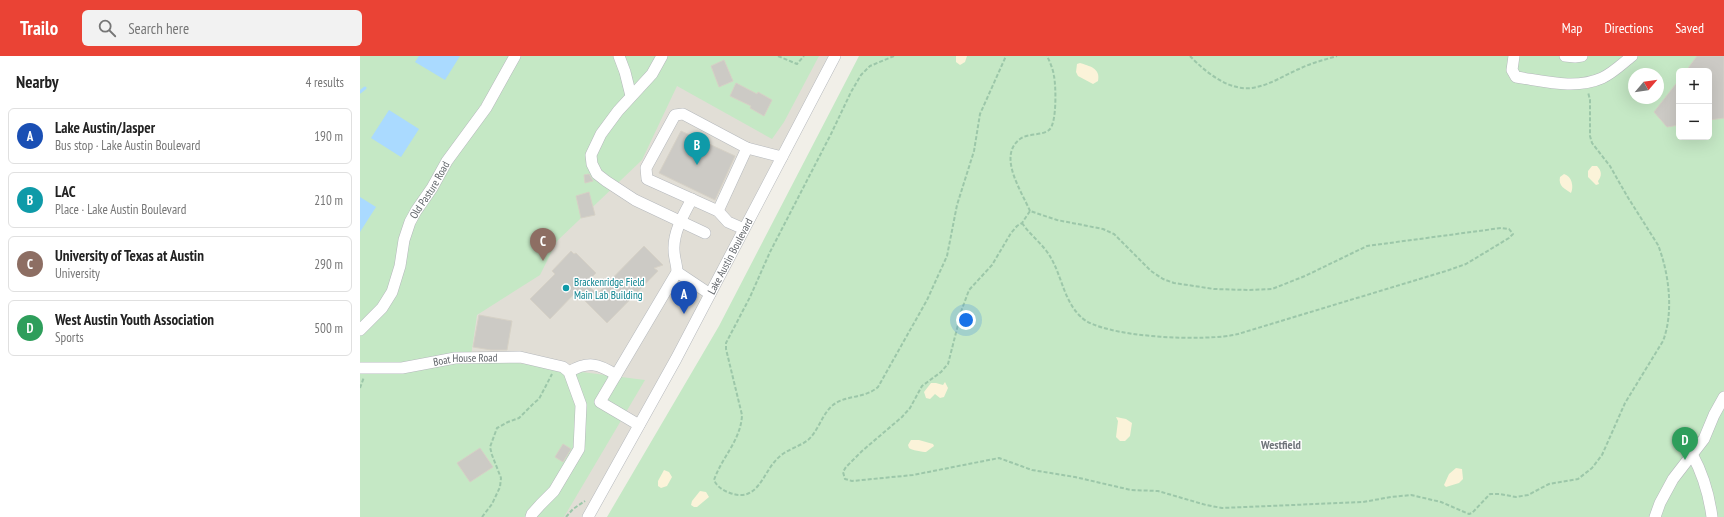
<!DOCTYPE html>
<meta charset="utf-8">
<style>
:root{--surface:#fff;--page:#f2f2f2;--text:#222;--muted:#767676;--line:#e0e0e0;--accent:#ea4335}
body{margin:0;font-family:"PT Sans Narrow",sans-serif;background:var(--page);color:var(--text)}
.controls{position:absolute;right:12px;top:12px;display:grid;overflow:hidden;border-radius:6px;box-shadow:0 4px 16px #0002}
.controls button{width:36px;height:36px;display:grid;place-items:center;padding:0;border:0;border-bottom:1px solid var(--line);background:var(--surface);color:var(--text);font:20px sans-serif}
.compass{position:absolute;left:1268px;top:12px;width:36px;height:36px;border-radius:50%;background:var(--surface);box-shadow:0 4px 16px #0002;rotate:61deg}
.you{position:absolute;left:606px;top:264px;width:14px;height:14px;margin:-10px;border:3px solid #fff;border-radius:50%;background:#1a73e8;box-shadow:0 0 0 6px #1a73e833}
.badge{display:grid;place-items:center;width:26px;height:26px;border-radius:50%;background:var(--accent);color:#fff;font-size:13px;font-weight:700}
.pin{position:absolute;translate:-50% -33px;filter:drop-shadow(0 1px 2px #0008)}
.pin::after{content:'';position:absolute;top:21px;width:14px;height:12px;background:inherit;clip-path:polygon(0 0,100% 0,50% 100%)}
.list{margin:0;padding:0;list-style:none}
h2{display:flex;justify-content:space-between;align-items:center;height:52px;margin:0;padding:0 16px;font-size:17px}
h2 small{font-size:13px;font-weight:400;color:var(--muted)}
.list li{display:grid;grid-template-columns:26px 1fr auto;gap:12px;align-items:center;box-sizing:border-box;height:56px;margin:0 8px 8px;padding:0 8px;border:1px solid var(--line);border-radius:6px}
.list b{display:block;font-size:15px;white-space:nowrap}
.list p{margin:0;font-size:13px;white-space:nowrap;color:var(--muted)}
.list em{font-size:13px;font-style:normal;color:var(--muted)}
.icon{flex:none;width:22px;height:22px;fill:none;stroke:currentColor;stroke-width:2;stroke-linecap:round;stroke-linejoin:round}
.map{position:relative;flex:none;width:1364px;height:461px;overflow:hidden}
header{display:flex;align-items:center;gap:24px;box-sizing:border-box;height:56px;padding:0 20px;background:var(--accent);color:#fff}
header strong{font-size:19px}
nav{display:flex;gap:22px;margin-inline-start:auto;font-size:14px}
.search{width:280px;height:36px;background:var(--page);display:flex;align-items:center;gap:10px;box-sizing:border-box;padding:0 14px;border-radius:6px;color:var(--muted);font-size:15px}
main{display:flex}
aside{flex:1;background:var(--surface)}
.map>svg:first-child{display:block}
.education{fill:#e1ded6}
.green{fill:#c5e8c5;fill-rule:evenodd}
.sand{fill:#fbf3d9}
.water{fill:#aadaff}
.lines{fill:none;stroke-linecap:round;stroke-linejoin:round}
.stream{stroke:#aadaff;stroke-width:3}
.building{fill:#cccac5;stroke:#d6d1c6}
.minor-casing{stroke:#b5b8bc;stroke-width:12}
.path{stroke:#9cc7a9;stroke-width:2;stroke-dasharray:4 2;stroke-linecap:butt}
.minor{stroke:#fff;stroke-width:11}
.culture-dot{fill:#0f9aa8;stroke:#fff;stroke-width:1.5}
.labels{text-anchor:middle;stroke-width:3;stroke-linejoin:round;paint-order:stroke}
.street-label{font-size:11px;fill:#5f6368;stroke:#fff}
.culture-label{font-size:11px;fill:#0d838f;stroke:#fff;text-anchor:start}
.neighbourhood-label{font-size:12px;font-weight:bold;fill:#70757a;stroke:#fff}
</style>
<header>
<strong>Trailo</strong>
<div class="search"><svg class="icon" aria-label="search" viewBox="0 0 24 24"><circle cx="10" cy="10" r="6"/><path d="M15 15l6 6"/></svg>Search here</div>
<nav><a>Map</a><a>Directions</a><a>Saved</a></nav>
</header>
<main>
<aside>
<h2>Nearby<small>4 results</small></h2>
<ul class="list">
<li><span class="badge" style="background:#1a4fb4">A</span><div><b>Lake Austin/Jasper</b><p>Bus stop · Lake Austin Boulevard</p></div><em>190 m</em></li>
<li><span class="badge" style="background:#0f9aa8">B</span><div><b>LAC</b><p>Place · Lake Austin Boulevard</p></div><em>210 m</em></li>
<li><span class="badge" style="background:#8d6e63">C</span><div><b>University of Texas at Austin</b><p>University</p></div><em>290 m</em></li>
<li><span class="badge" style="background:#2e9e5b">D</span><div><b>West Austin Youth Association</b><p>Sports</p></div><em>500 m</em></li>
</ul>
</aside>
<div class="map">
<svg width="1364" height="461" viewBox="0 0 1364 461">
<rect width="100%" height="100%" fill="#f1efe8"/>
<path class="education" d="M0 0H475L228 461H0Z"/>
<g class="green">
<path d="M0 0H459L424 66 412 83 317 30 282 104 197 185 180 219 117 259 111 300 198 313 285 324 204 461H0Z"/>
<path d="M499 0H1364V461H247L359 270ZM1319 15H1349V81H1319ZM1274 18H1298V42H1274Z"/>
</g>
<g class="sand">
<path d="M596 0H607L605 6 600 9 596 6Z"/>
<path d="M720 7C729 10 741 12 738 25L733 28 718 20 716 16 717 8Z"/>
<path d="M1232 110H1237C1242 115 1242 120 1238 125L1239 128 1236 129 1228 121V115Z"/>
<path d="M1204 118C1212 120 1214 131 1211 137 1205 133 1198 130 1200 121Z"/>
<path d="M585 326 588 332 584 341 580 342 575 338 570 343 566 342 564 336 571 327H576L583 329Z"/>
<path d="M756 361 766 363 772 367 770 380 765 385H760L756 381 758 365Z"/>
<path d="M551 384H559L573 388 574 390 566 396C563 396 551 394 549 392L548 389Z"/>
<path d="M1096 412 1102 413 1103 423 1099 427 1086 431 1084 429 1089 418Z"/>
<path d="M304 414 309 416 312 421 307 430 301 432 298 430V425Z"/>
<path d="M340 435 346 436 349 441 337 451H334L331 449 332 445Z"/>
</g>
<g class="water">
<path d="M59 0H100L85 24 55 6Z"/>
<path d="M29 54 59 73 41 101 11 82Z"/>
<path d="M0 141 16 151 0 176Z"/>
</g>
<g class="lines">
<path class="stream" d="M0 36 5 32"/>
</g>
<g class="building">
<path d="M1337 0H1364V62L1349 64V15H1326Z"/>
<path d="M364 4 373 25 359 31 351 10Z"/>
<path d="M1319 24V69L1307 71 1294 56Z"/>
<path d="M376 27 397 38 398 36 412 44 404 60 390 52 391 50 370 40Z"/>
<path d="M321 75 375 100 355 144 299 117Z"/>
<path d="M229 118 233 125 225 127 224 119Z"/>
<path d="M229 136 235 159 221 162 216 140Z"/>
<path d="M284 190 303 209 294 212 298 215 247 267 216 236 190 263 170 243 195 218 192 215 211 195 214 198 216 197 236 217 226 227 237 238Z"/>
<path d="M119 259 152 265 147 294H131L113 291Z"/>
<path d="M203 388 211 393 203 406 195 401Z"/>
<path d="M120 392 133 411 110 426 97 407Z"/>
</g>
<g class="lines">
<defs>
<g id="minor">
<path d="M259 0 265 16 271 40"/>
<path d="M302 0 292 18 258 55 241 78 231 99 232 108 237 118 246 125 275 144 345 177"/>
<path d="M1154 0 1152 14 1156 21C1184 25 1215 34 1242 22 1253 17 1263 7 1272 0"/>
<path d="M1205 0 1215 1 1222 0"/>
<path d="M358 155 387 92"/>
<path d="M384 173 368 166 358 155 287 123 286 112 315 59 323 58 387 92 422 101"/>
<path d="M317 216 350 238"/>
<path id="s1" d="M0 274 22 252 32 236 40 210 44 184 50 166 56 155 72 132 87 105 126 52 155 0"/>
<path id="s2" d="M0 312H42L95 302 160 301 203 311 209 316 221 349 219 393 194 435 181 448 172 458 171 461"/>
<path d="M209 316C227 305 238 307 256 319"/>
<path d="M279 369 240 346 317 216C317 208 314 202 314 194 313 176 324 158 332 143"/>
<path d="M1332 398C1343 418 1349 438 1352 461"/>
<path id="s3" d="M228 461 316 303 475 0"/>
<path d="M1295 461 1300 447 1313 423 1344 383 1354 359 1364 341"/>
</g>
</defs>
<use href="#minor" class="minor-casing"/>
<g class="path">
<path d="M418 0 437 8 444 0"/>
<path d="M534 0 510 10 501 19 491 36 471 78 410 196 390 241 366 287V293L382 359C381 384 362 401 354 424 357 431 364 435 370 437 398 447 402 418 417 403 425 394 439 391 448 384 459 374 462 358 473 349 485 339 504 343 518 331L567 244 587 200 597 149 614 95 620 58 646 0"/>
<path d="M830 0C845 16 872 38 897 31 911 28 925 19 939 13 951 7 964 4 977 0"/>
<path d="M670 155C662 136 637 100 660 83 668 77 681 80 689 74 697 68 696 30 694 20 693 13 690 6 687 0"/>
<path d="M662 167C670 179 684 189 691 202 702 221 704 245 721 261 742 282 848 286 878 278L1086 215 1106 208 1149 182 1153 178 1149 173 1141 172 1007 190 945 220 912 233 888 234 854 233 814 227 803 223 791 215 754 178 743 173 697 164 670 155 662 167 657 170 651 177 632 209 609 234 602 253 588 308 581 316 562 330 550 352 542 361 502 395 486 411 483 416 485 423 492 425 553 419 639 402 672 414 715 421 771 434 798 435 846 449 862 452 1003 446 1031 441 1051 439 1081 446 1109 458 1112 457 1130 438H1140L1156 441 1168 439 1189 428 1218 423 1232 412 1242 399 1265 347 1303 285C1314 256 1309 217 1298 189L1267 140 1250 110 1232 87 1230 80V44L1228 36"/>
<path d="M0 332 4 321"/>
<path d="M122 461 132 448 140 431 141 422 132 399 130 391 137 372 148 366 159 362 174 347 179 343 192 318"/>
<path d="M206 461 213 453 225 445"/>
</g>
<use href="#minor" class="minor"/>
</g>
<circle class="culture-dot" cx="206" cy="232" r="4"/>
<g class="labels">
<g class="street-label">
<text dy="4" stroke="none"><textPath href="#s1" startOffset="160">Old Pasture Road</textPath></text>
<text dy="4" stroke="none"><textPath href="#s3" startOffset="297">Lake Austin Boulevard</textPath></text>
<text dy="4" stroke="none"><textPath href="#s2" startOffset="106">Boat House Road</textPath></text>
</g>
<g class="culture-label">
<text x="214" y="230">Brackenridge Field<tspan x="214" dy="13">Main Lab Building</tspan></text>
</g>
<g class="neighbourhood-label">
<text x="921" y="393">Westfield</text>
</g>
</g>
</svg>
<div class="controls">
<button>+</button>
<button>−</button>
</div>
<svg class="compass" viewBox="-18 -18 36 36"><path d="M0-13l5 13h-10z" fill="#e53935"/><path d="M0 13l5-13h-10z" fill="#767676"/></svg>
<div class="you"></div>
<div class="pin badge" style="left:324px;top:258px;background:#1a4fb4">A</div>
<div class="pin badge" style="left:337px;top:109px;background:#0f9aa8">B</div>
<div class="pin badge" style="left:183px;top:205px;background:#8d6e63">C</div>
<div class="pin badge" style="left:1325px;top:404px;background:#2e9e5b">D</div>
</div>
</main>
